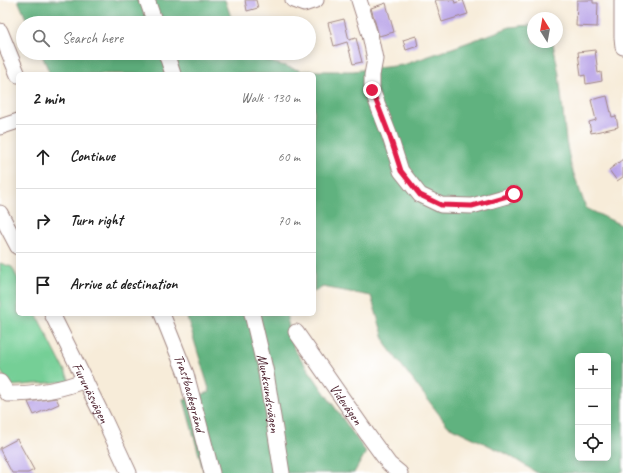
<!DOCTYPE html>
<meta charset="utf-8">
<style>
:root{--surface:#fff;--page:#f6f6f6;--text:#222;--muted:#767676;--line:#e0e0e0}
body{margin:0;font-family:Caveat,sans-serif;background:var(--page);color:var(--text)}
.controls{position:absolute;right:12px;bottom:12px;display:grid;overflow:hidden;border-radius:6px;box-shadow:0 2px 10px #0003}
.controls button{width:36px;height:36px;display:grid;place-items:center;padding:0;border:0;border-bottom:1px solid var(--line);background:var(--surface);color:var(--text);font:20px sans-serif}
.compass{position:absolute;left:527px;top:12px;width:36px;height:36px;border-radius:50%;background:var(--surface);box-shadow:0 2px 10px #0003;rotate:349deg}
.stop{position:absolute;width:12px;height:12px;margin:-9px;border:3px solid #e11d48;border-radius:50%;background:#fff}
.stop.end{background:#e11d48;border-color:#fff;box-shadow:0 1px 4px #0008}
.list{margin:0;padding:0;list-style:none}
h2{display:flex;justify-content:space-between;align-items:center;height:52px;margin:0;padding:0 16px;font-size:17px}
h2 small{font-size:13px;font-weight:400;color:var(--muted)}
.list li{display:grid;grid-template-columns:26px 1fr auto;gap:12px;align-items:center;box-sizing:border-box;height:64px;padding:0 16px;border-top:1px solid var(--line)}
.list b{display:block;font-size:15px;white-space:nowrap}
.list em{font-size:13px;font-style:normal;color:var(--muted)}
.icon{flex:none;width:22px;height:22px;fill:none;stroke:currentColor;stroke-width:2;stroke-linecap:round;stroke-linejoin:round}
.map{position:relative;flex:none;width:623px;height:473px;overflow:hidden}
.search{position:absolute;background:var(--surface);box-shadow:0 2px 10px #0003;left:16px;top:16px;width:300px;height:44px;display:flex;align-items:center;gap:10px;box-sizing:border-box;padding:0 14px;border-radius:22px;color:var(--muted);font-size:15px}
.panel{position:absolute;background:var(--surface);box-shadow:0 2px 10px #0003;left:16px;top:72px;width:300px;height:244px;border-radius:6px}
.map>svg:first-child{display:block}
.green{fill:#75cf96;stroke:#607760}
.forest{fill:#60b27f;stroke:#556855;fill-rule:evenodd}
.building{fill:#baa5e8}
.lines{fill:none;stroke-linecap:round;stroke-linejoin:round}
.minor-casing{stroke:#a08682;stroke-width:17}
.minor{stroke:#fff;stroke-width:15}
.route{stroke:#e11d48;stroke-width:5}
.labels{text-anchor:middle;stroke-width:4;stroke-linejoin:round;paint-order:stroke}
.street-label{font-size:14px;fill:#4a1f2b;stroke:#fff}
</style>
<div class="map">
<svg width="623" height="473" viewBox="0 0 623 473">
<rect width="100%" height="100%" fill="#fff"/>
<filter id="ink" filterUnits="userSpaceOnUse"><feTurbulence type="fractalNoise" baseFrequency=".025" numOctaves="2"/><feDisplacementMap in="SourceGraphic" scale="8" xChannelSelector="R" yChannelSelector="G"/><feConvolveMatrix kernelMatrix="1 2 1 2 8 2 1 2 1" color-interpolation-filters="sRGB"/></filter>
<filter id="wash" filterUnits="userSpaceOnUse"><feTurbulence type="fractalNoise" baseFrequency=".012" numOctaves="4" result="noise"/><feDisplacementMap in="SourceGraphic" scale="16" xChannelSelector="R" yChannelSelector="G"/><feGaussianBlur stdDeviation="0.9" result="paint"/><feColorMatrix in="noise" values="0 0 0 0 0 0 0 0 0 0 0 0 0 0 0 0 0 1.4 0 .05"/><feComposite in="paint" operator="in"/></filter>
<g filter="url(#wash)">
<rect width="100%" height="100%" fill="#f7ecd9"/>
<path class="green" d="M0 263 12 267 18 279V314H36L70 381 10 386 0 370Z"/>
<g class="forest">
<path d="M18 0H225L233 23H28Z"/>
<path d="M531 25 533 27V42H551L553 44 559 74 566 141 571 166 586 208 623 226V471L620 473H537L507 454 448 426 386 345 371 296 323 287 314 292V74H50L41 53H246L247 55 302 71H353L403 65 458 46 510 27ZM578 356H608V458H578Z"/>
<path d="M186 314H286L294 349 366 452 354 473H204L184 400 210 392Z"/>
</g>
<g id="blocks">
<g class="building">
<path d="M245 0H256L258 8 247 11Z"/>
<path d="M435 0H454L455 3 463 0 468 14 442 22Z"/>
<path d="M577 0H593V3H598L597 27 576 26Z"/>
<path d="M386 3 394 32 379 36 371 8Z"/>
<path d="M344 19 349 40 356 38 362 62 353 64 347 42 334 46 328 23Z"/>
<path d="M416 36 418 46 406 50 403 40Z"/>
<path d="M595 50 598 73 601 72 602 81 586 84 585 75 581 76 578 52Z"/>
<path d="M607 96 612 117 616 116 618 127 591 133 589 122 596 120 591 100Z"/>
<path d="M623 159V177L617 181 609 170Z"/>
<path d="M56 398 59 404 34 415 28 402Z"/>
<path d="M17 439 34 470 28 473H12L0 450V448Z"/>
</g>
</g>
</g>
<g filter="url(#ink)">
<use href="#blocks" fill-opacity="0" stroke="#a08682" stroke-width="1"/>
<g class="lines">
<defs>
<g id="minor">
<path d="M147 0 155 23"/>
<path d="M293 0 304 4 316 0"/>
<path d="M359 0 370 35 375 59 372 75V90L389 134 401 171 420 195 441 205 472 206 514 194"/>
<path d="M622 0V37L623 47"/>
<path d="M0 31 18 75"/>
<path d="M166 53 173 74"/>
<path d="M0 127 18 121"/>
<path d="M0 213 18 247"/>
<path id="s1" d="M52 314 104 419 129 473"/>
<path id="s2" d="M162 314 186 374 212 473"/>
<path id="s3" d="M252 314 266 373 282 473"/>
<path id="s4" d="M296 332 370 438 389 464 400 473"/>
<path d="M0 382 8 394C34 394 61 390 85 380"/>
</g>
</defs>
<use href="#minor" class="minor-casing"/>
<use href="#minor" class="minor"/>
</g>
</g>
<g class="lines" filter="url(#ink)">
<path class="route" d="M372 90 389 134 401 171 420 195 441 205 472 206 514 194"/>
</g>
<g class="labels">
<g class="street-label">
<text dy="5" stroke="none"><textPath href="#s1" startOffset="88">Furunäsvägen</textPath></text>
<text dy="5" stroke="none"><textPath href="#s2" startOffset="84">Trastbackegränd</textPath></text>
<text dy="5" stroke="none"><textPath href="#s3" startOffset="81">Munksundsvägen</textPath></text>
<text dy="5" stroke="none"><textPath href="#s4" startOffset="88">Videvägen</textPath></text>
</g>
</g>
</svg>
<div class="controls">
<button>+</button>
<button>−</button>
<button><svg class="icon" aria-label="locate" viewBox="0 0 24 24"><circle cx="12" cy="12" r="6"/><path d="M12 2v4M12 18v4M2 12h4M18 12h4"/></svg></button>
</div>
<svg class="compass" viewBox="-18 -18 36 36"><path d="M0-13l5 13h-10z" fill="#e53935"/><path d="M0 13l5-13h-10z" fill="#767676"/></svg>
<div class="stop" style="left:514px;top:194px"></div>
<div class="stop end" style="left:372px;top:90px"></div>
<div class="search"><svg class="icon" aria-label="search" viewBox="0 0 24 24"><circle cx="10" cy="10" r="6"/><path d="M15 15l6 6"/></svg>Search here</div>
<section class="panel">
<h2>2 min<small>Walk · 130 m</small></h2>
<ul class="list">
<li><svg class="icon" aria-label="ahead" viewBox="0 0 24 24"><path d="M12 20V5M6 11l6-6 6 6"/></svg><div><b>Continue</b></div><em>60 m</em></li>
<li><svg class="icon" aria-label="right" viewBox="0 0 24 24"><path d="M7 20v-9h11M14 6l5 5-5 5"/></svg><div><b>Turn right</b></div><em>70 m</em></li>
<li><svg class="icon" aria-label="arrive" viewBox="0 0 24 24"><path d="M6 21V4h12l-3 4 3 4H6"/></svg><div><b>Arrive at destination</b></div></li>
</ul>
</section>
</div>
